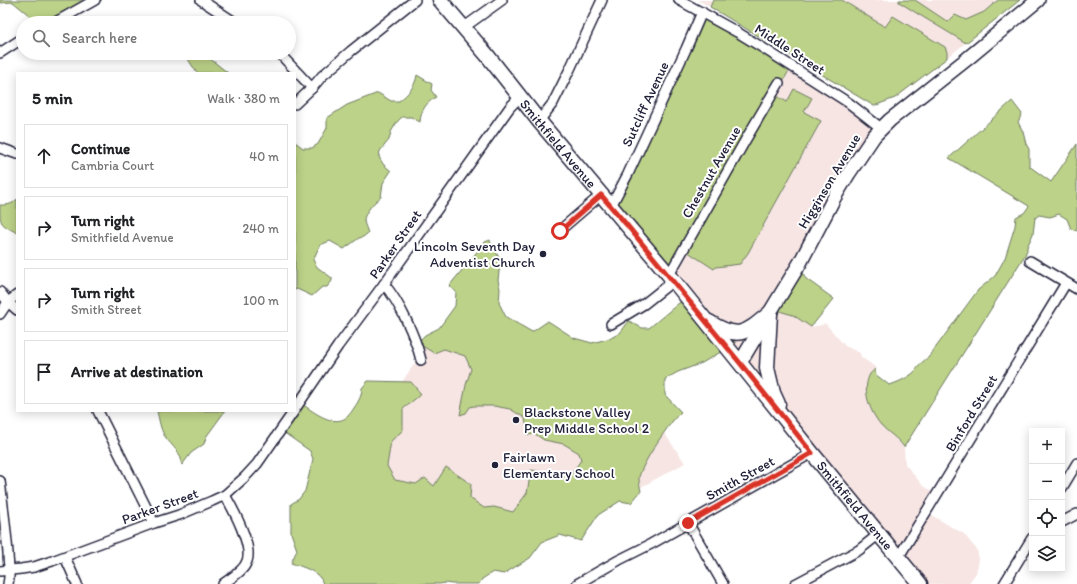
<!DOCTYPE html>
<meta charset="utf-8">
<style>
:root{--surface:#fff;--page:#f2f2f2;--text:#202124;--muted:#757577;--line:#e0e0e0}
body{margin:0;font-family:Itim,sans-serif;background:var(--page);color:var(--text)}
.controls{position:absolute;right:12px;bottom:12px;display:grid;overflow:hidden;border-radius:0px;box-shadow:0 2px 10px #0003}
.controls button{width:36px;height:36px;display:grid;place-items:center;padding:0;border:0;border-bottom:1px solid var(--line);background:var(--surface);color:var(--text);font:20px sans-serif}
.stop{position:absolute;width:12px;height:12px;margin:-9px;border:3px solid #d93025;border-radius:50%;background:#fff}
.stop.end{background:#d93025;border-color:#fff;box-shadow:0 1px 4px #0008}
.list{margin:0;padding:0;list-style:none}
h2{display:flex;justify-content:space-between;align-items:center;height:52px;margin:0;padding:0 16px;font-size:17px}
h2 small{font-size:13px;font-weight:400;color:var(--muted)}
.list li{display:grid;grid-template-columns:26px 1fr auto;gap:12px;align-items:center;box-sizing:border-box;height:64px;margin:0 8px 8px;padding:0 8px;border:1px solid var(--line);border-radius:0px}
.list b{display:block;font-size:15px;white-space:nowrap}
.list p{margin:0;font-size:13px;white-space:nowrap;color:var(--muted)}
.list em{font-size:13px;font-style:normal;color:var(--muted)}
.icon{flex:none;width:22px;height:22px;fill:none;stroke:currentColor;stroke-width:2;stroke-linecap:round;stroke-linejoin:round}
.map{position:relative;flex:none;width:1077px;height:584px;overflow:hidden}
.search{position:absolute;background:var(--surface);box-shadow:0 2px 10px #0003;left:16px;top:16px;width:280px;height:44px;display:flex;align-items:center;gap:10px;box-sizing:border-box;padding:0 14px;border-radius:22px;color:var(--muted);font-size:15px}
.panel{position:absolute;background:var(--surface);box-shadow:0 2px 10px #0003;left:16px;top:72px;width:280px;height:340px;border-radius:0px}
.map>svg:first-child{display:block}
.built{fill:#f6e5e3}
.green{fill:#bcd288;stroke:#6f7a62}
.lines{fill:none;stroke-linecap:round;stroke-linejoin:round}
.street-casing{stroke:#22223b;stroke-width:12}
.secondary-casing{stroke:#22223b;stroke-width:16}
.primary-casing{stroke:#22223b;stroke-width:17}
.street{stroke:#fff;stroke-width:9}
.secondary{stroke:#fff;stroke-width:13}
.primary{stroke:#fff;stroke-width:14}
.route{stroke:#d93025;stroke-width:5}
.poi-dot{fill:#22223b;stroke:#fff;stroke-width:1.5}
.labels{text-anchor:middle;stroke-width:4;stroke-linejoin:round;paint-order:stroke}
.street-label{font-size:14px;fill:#22223b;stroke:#fff}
.poi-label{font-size:14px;fill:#22223b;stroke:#fff;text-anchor:start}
</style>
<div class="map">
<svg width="1077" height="584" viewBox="0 0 1077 584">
<rect width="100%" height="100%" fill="#fff"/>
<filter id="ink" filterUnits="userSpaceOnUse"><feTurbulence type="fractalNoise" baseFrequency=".025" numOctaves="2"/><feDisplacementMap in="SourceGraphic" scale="8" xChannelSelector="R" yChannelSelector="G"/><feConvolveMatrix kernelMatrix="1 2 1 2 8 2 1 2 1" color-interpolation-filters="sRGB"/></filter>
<g filter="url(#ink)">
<g class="built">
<path d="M697 0H1020L896 98Z"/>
<path d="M791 67 881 128 775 310 793 315 811 327 822 325 825 323 845 346 860 353 861 357 875 367V369L869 375 866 383 880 423 904 447 905 464 923 486 940 496 930 514 953 528 963 533 977 550 979 560 976 573 968 584H919L739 352 736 343 724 336 672 279 688 252 714 269 813 118 777 96V92Z"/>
<path d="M436 331 605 347 685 463 464 584H452L326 496Z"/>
</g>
<g class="green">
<path d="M0 0H102L54 23H30V16L13 2 0 3Z"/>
<path d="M713 0H842L885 27 893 16 945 47 947 52V58L895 98 874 106 710 7Z"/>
<path d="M899 0H915L948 22 955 15 966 20 984 12 998 0H1020L966 43 918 14 899 2Z"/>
<path d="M702 12 791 67 777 92V96L787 102 794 89 812 98 804 112 821 121 748 253 740 264 716 267 714 269 688 252 671 279 611 206Z"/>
<path d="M184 53H203L228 73H197Z"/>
<path d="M417 75 432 84 431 90 436 97C426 103 421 110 420 122L411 117H402L397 122 391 132 389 140 380 151 379 157 383 164 391 171 383 183 381 197C375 201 364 213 364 220 364 224 367 229 368 233L363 237 359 238 344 249 330 241 320 245 313 260 317 267 332 278V281L327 287H322L312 296 297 289 295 290V142L303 148H312L318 144 327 128V118L347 105 378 93 391 101H399C408 94 415 87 417 75Z"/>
<path d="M1012 101 1022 114 1018 122 1023 132 1026 144 1029 149V166L1051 182 1077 144V231L1071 229 1067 219 1059 214 1050 217 1039 215 1035 218 1033 234 1027 247V250L1025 255 904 447C898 438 888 433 881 425 870 412 862 391 869 376 870 373 873 371 875 369V374L889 385C897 383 905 379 912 374 918 369 921 361 928 358L978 290 995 276 1005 258 1015 226 1016 217 1024 213 1029 206 949 158Z"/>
<path d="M17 199V233C0 223 0 226 0 205 7 205 12 205 17 199Z"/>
<path d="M490 240 491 244 500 259V264L498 280 500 289 499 303 506 317 532 332 548 321 574 338 592 343 611 338 620 333 629 321 642 328H649L685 298 724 336 736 343 702 363 678 372 665 379V395L681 412C671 420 640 466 639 478 639 482 640 487 641 491L631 503 620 501 598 515 581 541 560 535 542 542 530 558 510 570 504 574 493 572 482 579 479 584H452L445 583 440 584H323C320 571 302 567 291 563L297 550 291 533V504L299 499 305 491 313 459 310 451 283 432 302 404C314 412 335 429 348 416 350 414 352 411 354 408 358 402 362 396 362 388L368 381 411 382 421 394 403 409V430L391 441 387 466 395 480 416 484 425 478 434 486 446 467 471 484 470 498 484 508 494 507 513 512 527 493 531 470 567 476 571 474 581 460 579 453 564 444 544 440 535 434 528 435 525 418 510 409 494 406H474L470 407 466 413 460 415 466 385 471 369 465 356 444 349 434 353 417 343 425 335 439 328 455 306 456 292 449 286 485 242Z"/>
<path d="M800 263 805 278 834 299 811 327 793 315 772 309Z"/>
<path d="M157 411H225L206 437 204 444 191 453 182 465C181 463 181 461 181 458 179 451 168 442 164 435 160 428 159 419 157 411Z"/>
</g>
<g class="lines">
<defs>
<g id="street">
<path d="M201 0 236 23"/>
<path d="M679 0 737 32 763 48 849 103 881 128"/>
<path d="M54 23 95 0"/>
<path d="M463 28 502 0"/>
<path d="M0 53 23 38"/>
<path d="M279 53 312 88"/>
<path d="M295 104 312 88 322 76 351 51 415 0"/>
<path d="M539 121 553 103 570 69 602 0"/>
<path d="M0 148 17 154"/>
<path d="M611 206 628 174 686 49 702 12"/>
<path d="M559 231 601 195"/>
<path d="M1030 261 1077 289"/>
<path d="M669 275 746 139 779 83"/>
<path d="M384 284C400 303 415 336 421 360"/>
<path d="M0 292 8 302 17 310"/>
<path d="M0 314 8 302 17 295"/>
<path d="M611 324 644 304 673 281"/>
<path d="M295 409 338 346 384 284 510 107 520 97"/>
<path d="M98 411 154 523"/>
<path d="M0 481C3 505 6 529 8 553 8 565 11 571 8 584"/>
<path d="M1062 488 1077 463"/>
<path d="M1062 522 1077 514"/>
<path d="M688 523 723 584"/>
<path d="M65 557 77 584"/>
<path d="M898 558 1066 283"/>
<path d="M0 571 21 569 34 567 52 561 154 523 179 515 212 501 225 495 245 477 257 464 294 411"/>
<path d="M223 584C231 578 244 571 247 561 253 546 233 509 225 495"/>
<path d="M577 584 619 560 651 544 812 453"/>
<path d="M795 584 859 550 879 534"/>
<path d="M1004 584 1032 538"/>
</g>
<path id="secondary" d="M740 363 772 309 800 263 834 198 849 173 874 136 890 120 967 59 1038 0"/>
<g id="primary">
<path id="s1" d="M440 0 487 55 539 121 669 275 740 363 812 453 920 584"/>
<path d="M770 313 767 368 773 393 778 404"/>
<path d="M709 322C739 341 746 333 770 313"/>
</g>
</defs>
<use href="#street" class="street-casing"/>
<use href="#secondary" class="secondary-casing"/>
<use href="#primary" class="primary-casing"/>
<use href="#street" class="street"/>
<use href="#secondary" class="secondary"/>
<use href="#primary" class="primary"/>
</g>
</g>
<g class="lines" filter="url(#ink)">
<path class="route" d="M560 231 601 195 626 224 740 363 812 453 688 523"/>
</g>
<g class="poi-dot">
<circle cx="543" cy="254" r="4"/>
<circle cx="516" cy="420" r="4"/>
<circle cx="495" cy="465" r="4"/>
</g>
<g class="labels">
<g class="street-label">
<text transform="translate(790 49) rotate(33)" y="5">Middle Street</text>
<text transform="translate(645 104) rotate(-65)" y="5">Sutcliff Avenue</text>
<text dy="5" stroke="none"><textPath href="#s1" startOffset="186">Smithfield Avenue</textPath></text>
<text transform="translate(711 172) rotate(-60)" y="5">Chestnut Avenue</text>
<text transform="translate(829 181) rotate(-59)" y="5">Higginson Avenue</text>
<text transform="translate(395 244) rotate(-55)" y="5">Parker Street</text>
<text transform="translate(971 413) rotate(-59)" y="5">Binford Street</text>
<text transform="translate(740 478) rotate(-29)" y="5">Smith Street</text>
<text dy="5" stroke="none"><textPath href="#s1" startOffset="654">Smithfield Avenue</textPath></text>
<text transform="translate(160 506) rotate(-20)" y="5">Parker Street</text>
</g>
<g class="poi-label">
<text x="535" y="251" text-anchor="end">Lincoln Seventh Day<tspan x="535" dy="16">Adventist Church</tspan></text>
<text x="524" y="417">Blackstone Valley<tspan x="524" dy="16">Prep Middle School 2</tspan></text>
<text x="503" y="462">Fairlawn<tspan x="503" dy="16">Elementary School</tspan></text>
</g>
</g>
</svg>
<div class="controls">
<button>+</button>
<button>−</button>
<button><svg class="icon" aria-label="locate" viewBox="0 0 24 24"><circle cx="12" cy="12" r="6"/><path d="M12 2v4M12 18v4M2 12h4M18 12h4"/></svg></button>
<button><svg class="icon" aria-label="layers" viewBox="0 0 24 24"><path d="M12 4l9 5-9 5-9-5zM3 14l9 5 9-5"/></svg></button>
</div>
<div class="stop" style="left:560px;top:231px"></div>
<div class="stop end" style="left:688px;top:523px"></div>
<div class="search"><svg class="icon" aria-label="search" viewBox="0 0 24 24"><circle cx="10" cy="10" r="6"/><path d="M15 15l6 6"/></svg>Search here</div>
<section class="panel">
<h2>5 min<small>Walk · 380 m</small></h2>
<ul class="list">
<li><svg class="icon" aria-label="ahead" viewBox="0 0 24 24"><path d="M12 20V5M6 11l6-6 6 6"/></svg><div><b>Continue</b><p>Cambria Court</p></div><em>40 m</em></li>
<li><svg class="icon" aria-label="right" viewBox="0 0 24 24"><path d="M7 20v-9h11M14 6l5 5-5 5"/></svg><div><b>Turn right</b><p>Smithfield Avenue</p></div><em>240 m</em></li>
<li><svg class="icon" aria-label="right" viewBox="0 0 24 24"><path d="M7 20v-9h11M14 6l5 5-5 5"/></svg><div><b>Turn right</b><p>Smith Street</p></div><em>100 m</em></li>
<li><svg class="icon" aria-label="arrive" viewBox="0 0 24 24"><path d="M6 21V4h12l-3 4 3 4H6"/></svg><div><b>Arrive at destination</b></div></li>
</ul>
</section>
</div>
